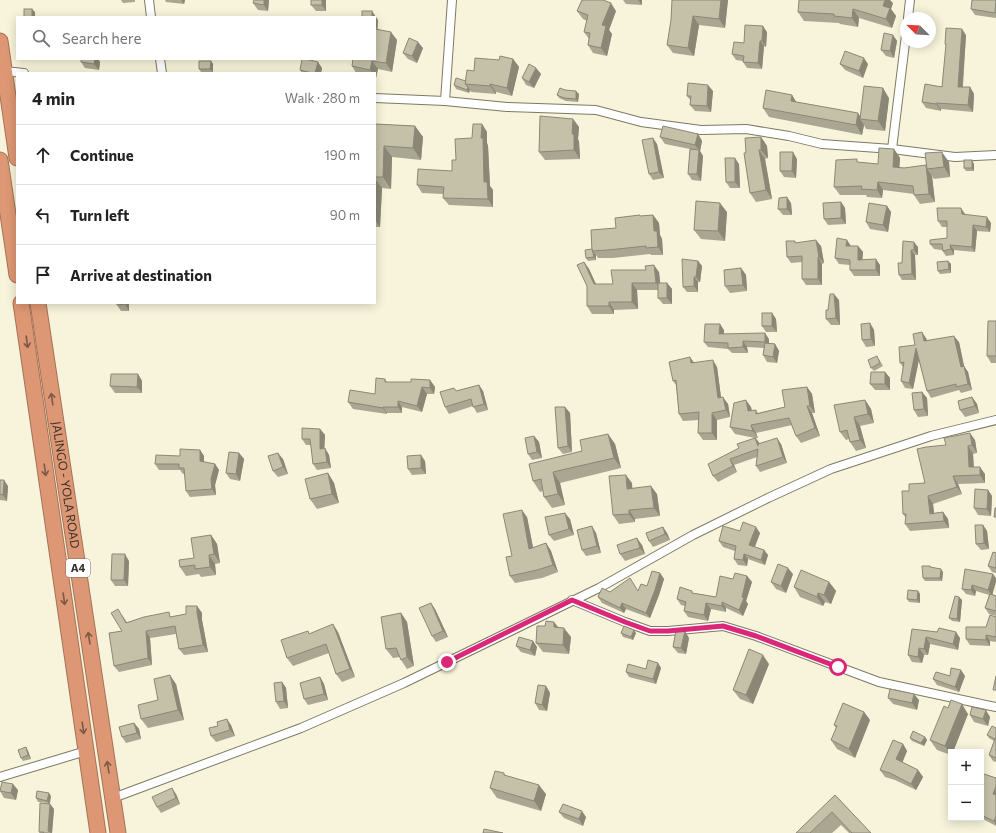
<!DOCTYPE html>
<meta charset="utf-8">
<style>
:root{--surface:#fff;--page:#f6f6f6;--text:#222;--muted:#767676;--line:#e0e0e0}
body{margin:0;font-family:Commissioner,sans-serif;background:var(--page);color:var(--text)}
.controls{position:absolute;right:12px;bottom:12px;display:grid;overflow:hidden;border-radius:0px;box-shadow:0 2px 10px #0003}
.controls button{width:36px;height:36px;display:grid;place-items:center;padding:0;border:0;border-bottom:1px solid var(--line);background:var(--surface);color:var(--text);font:20px sans-serif}
.compass{position:absolute;left:900px;top:12px;width:36px;height:36px;border-radius:50%;background:var(--surface);box-shadow:0 2px 10px #0003;rotate:294deg}
.stop{position:absolute;width:12px;height:12px;margin:-9px;border:3px solid #db2777;border-radius:50%;background:#fff}
.stop.end{background:#db2777;border-color:#fff;box-shadow:0 1px 4px #0008}
.list{margin:0;padding:0;list-style:none}
h2{display:flex;justify-content:space-between;align-items:center;height:52px;margin:0;padding:0 16px;font-size:17px}
h2 small{font-size:13px;font-weight:400;color:var(--muted)}
.list li{display:grid;grid-template-columns:26px 1fr auto;gap:12px;align-items:center;box-sizing:border-box;height:60px;padding:0 16px;border-top:1px solid var(--line)}
.list b{display:block;font-size:15px;white-space:nowrap}
.list em{font-size:13px;font-style:normal;color:var(--muted)}
.icon{flex:none;width:22px;height:22px;fill:none;stroke:currentColor;stroke-width:2;stroke-linecap:round;stroke-linejoin:round}
.map{position:relative;flex:none;width:996px;height:833px;overflow:hidden}
.search{position:absolute;background:var(--surface);box-shadow:0 2px 10px #0003;left:16px;top:16px;width:360px;height:44px;display:flex;align-items:center;gap:10px;box-sizing:border-box;padding:0 14px;border-radius:0px;color:var(--muted);font-size:15px}
.panel{position:absolute;background:var(--surface);box-shadow:0 2px 10px #0003;left:16px;top:72px;width:360px;height:232px;border-radius:0px}
.map>svg:first-child{display:block}
.lines{fill:none;stroke-linecap:round;stroke-linejoin:round}
.street-casing{stroke:#7d7963;stroke-width:10}
.highway-casing{stroke:#a27459;stroke-width:17}
.street{stroke:#fff;stroke-width:8}
.highway{stroke:#de9774;stroke-width:15}
.wall{fill:#a9a691}
.shaded-wall{fill:#8a8776}
.building{fill:#c5c1a9;stroke:#8a8776}
.oneway{stroke:#785a46}
.route{stroke:#db2777;stroke-width:5}
.labels{text-anchor:middle;stroke-width:3;stroke-linejoin:round;paint-order:stroke}
.shield{fill:#fff;stroke:#717068;stroke-width:1}
.shield-label{font-size:11px;font-weight:bold;fill:#343228}
.street-label{font-size:12px;fill:#343228;stroke:#fff}
</style>
<div class="map">
<svg width="996" height="833" viewBox="0 0 996 833">
<rect width="100%" height="100%" fill="#f8f4db"/>
<g class="lines">
<defs>
<g id="street">
<path d="M149 0 151 17"/>
<path d="M908 18 910 0"/>
<path d="M160 59 162 73"/>
<path d="M4 71 24 73"/>
<path d="M375 98 445 101 507 107 596 110 641 122 701 130 746 129 789 136 822 144 892 149 955 157 996 155"/>
<path d="M445 101 452 0"/>
<path d="M892 149 906 35"/>
<path d="M572 600 625 622 650 631H668L723 626 756 636 879 682 996 707"/>
<path d="M0 777 86 751"/>
<path d="M113 798 301 728 404 683 599 588 693 535 768 498 831 469 931 436 996 420"/>
</g>
<g id="highway">
<path d="M0 41 17 158"/>
<path d="M0 160 17 275"/>
<path d="M21 303 98 833"/>
<path id="s1" d="M38 303 118 833"/>
</g>
</defs>
<use href="#street" class="street-casing"/>
<use href="#highway" class="highway-casing"/>
<use href="#street" class="street"/>
<use href="#highway" class="highway"/>
</g>
<g class="wall">
<path d="M121 0H135V2L123 3Z"/>
<path d="M165 0H185L184 4 166 2Z"/>
<path d="M254 0H269L268 11 258 10 253 3Z"/>
<path d="M311 0H326V11H316L311 5Z"/>
<path d="M623 0H642V5L626 4Z"/>
<path d="M672 0H728L725 28 699 25 694 56 673 53 667 45 671 20Z"/>
<path d="M996 0V18L975 15 971 9Z"/>
<path d="M893 3 891 9 896 16 892 28 859 18 858 27 840 24 839 23 804 21 798 12Z"/>
<path d="M577 11H616L609 30 612 34 607 56 593 53 588 45 589 39 584 32 587 21 583 19Z"/>
<path d="M378 20 377 29 397 40 392 72 378 69 376 78H375V73H356L352 66Z"/>
<path d="M767 32 766 47 764 46 762 69 747 68 743 62V61L736 60 732 54 744 43Z"/>
<path d="M893 35 897 41 894 58 886 56 881 50Z"/>
<path d="M966 35 963 87H970L974 94 973 112 941 109V111L926 108 922 102 942 87 946 46 945 44Z"/>
<path d="M423 48 417 63 408 59 403 53Z"/>
<path d="M81 59H98L100 62 99 70 85 68 81 62Z"/>
<path d="M513 59 519 67 512 96 496 92V94L471 92 470 90 469 93 456 89 454 85 466 81 474 71Z"/>
<path d="M211 61 213 64V72H201L199 69Z"/>
<path d="M840 64H868L863 78 845 70Z"/>
<path d="M322 68 321 73H302L300 70Z"/>
<path d="M536 68 541 74 534 88 526 85 522 78Z"/>
<path d="M565 90 579 94 578 102 566 101 559 98 557 95Z"/>
<path d="M713 91 711 112 695 111 690 105 691 101 687 96Z"/>
<path d="M792 95 796 102 860 116 889 98 885 131 866 129 864 125 862 135 769 117 763 108Z"/>
<path d="M573 119 579 127 578 139 579 142 580 159 545 160 539 152Z"/>
<path d="M375 124 415 126 423 137 421 160 392 157 391 189 382 188 380 227H375Z"/>
<path d="M482 124 487 132V143L488 146 490 186 493 190V207L449 205 443 198V194L422 193 417 185 452 171 456 160Z"/>
<path d="M698 134 702 141 700 151 703 156 701 181 692 180 688 174 690 149 665 144 660 137Z"/>
<path d="M761 137 767 146 768 158 765 159 772 199 756 202 750 193 746 153Z"/>
<path d="M657 144 664 178 653 180 649 174Z"/>
<path d="M894 149 900 158 899 167 904 168 927 167 949 162 950 177 934 179 932 176 935 202 920 204 914 195V194L883 190 882 198 867 197 866 195H840L834 187 858 162 878 164Z"/>
<path d="M797 159 796 178 784 177 780 171Z"/>
<path d="M739 164 740 188H730L726 182Z"/>
<path d="M974 164V171H966L964 168Z"/>
<path d="M841 202 845 208 846 224 828 225 824 219Z"/>
<path d="M791 203 792 215H783L778 209Z"/>
<path d="M887 206 891 212 888 232 870 229 866 222Z"/>
<path d="M727 212 725 241 701 239 694 230Z"/>
<path d="M965 214V215L991 223 990 232 977 231 975 252 954 250V255L946 256 942 250 934 249 930 244 947 238V227H942L938 221Z"/>
<path d="M653 215 659 223 660 235 662 239 663 255H651L650 254 613 258H598L596 255V260L588 261 586 258 592 249 616 228 641 216Z"/>
<path d="M903 241 918 247V255H915L916 280H902L899 275 902 263Z"/>
<path d="M796 243 821 246 824 263 822 264V285H806L802 279V262L791 263 787 257Z"/>
<path d="M851 246H858L863 252 862 260 880 265V276H854L850 270V265L839 264 835 258Z"/>
<path d="M698 261 702 266 700 282H698V292H687L683 287Z"/>
<path d="M948 261 951 264V273L940 274 938 271Z"/>
<path d="M584 262 589 269 596 284H613L659 272 660 283H667L672 289V304H663L658 298V290H637L638 309 614 310V314H592L587 306V286Z"/>
<path d="M741 268 746 275 747 291 730 293 725 286Z"/>
<path d="M839 300 840 325H831L826 319Z"/>
<path d="M129 303V311H121L117 305Z"/>
<path d="M772 313 776 319 777 332H766L762 326Z"/>
<path d="M996 321V363H991L987 356Z"/>
<path d="M870 323 874 330 875 346 866 347 862 340Z"/>
<path d="M724 330V334L769 339V343L775 344 779 351 777 363 767 362 763 355 764 348 747 347 748 353H732L728 349 708 347 704 342Z"/>
<path d="M926 338 927 340 959 342 964 366 968 372 972 390 961 393 959 390 931 398 927 391 919 360 913 389 905 388 901 381 903 367 900 363 915 345Z"/>
<path d="M879 359 883 366 874 371 871 368Z"/>
<path d="M694 363 717 367 721 397 728 404 730 417 717 420V440H703L698 433 699 420 683 421 679 414 676 385 673 381Z"/>
<path d="M885 372 890 378V390H875L870 384Z"/>
<path d="M138 374 142 381V393H115L110 386Z"/>
<path d="M385 379 387 382H411L430 380 435 387 434 394H427L422 412 402 407V413H387V414L353 409 348 402 375 394Z"/>
<path d="M479 385 483 391 488 410 477 413 473 406 449 414 445 407 457 391Z"/>
<path d="M807 387 812 394 815 413H812L820 436 801 443 796 436 792 425 756 433 758 438H756L760 444H781L787 463 760 472 756 466 757 457 734 465 737 472 718 482 713 476 739 448 755 438 735 434 730 427 751 407 752 411 756 410 758 413 785 407Z"/>
<path d="M922 392 927 398 928 416 918 417 914 410Z"/>
<path d="M972 397 977 404 979 413 965 417 960 410Z"/>
<path d="M865 400 871 409 874 423 860 426 866 448 856 451 850 442 849 439 846 440 840 432Z"/>
<path d="M565 407 570 413 572 452 563 454 558 448Z"/>
<path d="M320 429 325 435 324 448 329 455 331 468 317 470 313 464 311 445H306L302 439Z"/>
<path d="M608 434 615 444 621 468 560 483 565 505 552 508 544 497 543 491 540 492 533 481 582 451Z"/>
<path d="M534 436 539 442 542 458 532 460 528 454Z"/>
<path d="M975 440 977 453 973 454 974 467 985 474V483L958 484 962 494 933 504 934 513 943 512 948 519 949 528 910 531 905 524 906 518 903 514 909 491 925 483 946 445Z"/>
<path d="M200 450 204 456V462L215 464 219 470 215 485 216 495 190 497 186 491 185 474H183L180 470H159L155 464 180 456Z"/>
<path d="M239 453 244 459 240 481 230 479 226 473Z"/>
<path d="M283 459 288 474 278 477 273 471Z"/>
<path d="M425 461 426 474 412 475 408 469Z"/>
<path d="M328 473 334 483 339 503 317 509 310 499Z"/>
<path d="M0 480 8 486 7 501 0 500Z"/>
<path d="M632 483V488L657 494 660 516 635 519V522L619 524 613 515Z"/>
<path d="M988 490 992 496 991 516 978 515 974 508Z"/>
<path d="M527 517 533 548 546 543 551 551 558 572 542 578 515 583 510 576 512 556Z"/>
<path d="M570 519 574 535 554 541 549 535Z"/>
<path d="M983 525 987 531 989 549 981 550 976 544Z"/>
<path d="M663 527 667 533 670 540 653 547 649 541Z"/>
<path d="M740 531 760 533 755 547 764 550 768 555 765 565 748 559 747 566 738 565 734 559 735 551 723 547 719 541Z"/>
<path d="M596 533 601 553 586 556 582 550Z"/>
<path d="M211 535 217 544 220 563 215 564 216 575 201 577 199 574 186 576 180 567 194 558Z"/>
<path d="M642 545 645 554 625 561 620 554Z"/>
<path d="M996 553V573L992 572 988 566Z"/>
<path d="M129 561 128 586H115L111 580Z"/>
<path d="M930 566 932 568 943 572 942 581H925L923 578Z"/>
<path d="M660 573 664 579 659 595 650 618 626 609 624 613 602 603 598 597 610 592 638 591 647 586Z"/>
<path d="M793 574 786 593 776 589 771 582Z"/>
<path d="M993 574 992 594 996 596V616L989 614 985 608 989 595 976 591 975 596 966 594 962 589Z"/>
<path d="M747 576 752 582 746 601 748 604 743 616 726 608V612L711 609 708 621 688 617 684 611 685 606 681 605 677 599 694 593 716 597 733 579Z"/>
<path d="M829 582 836 591 831 604 825 602 823 606 800 597 794 587Z"/>
<path d="M918 591 920 594V603L909 602 907 599Z"/>
<path d="M959 597 962 600 960 622 952 621 949 618Z"/>
<path d="M197 606 202 613V620L208 652 184 655 179 649 176 634 150 638 152 665 119 672 114 666 122 631V615L127 622 173 617 186 614Z"/>
<path d="M435 609 448 637 436 642 432 636Z"/>
<path d="M401 613 407 622 414 666 407 669 401 660 400 657 393 658 386 649Z"/>
<path d="M996 617V642L990 641V646L970 645 966 639 986 627Z"/>
<path d="M554 622 558 627 571 637 569 654 543 652 536 643 545 626Z"/>
<path d="M912 629 960 638 958 650 930 644 928 655H924L922 663 912 662 908 655Z"/>
<path d="M338 632 355 677 342 682 336 674 329 653 293 666 287 658Z"/>
<path d="M621 633H636L633 640 623 637Z"/>
<path d="M689 638 686 654 678 653 673 647Z"/>
<path d="M533 641 537 647 535 656 521 652 516 646Z"/>
<path d="M658 663 661 668 656 684 629 677 626 672 646 669Z"/>
<path d="M769 664 753 704 740 699 733 690Z"/>
<path d="M950 676H965L959 692 937 685 933 679Z"/>
<path d="M320 677 324 684 328 700 308 705 304 699Z"/>
<path d="M282 682 286 688 288 708 280 709 276 702Z"/>
<path d="M176 684 184 720 148 728 141 719 158 700Z"/>
<path d="M546 686 550 693 547 711 539 710 535 703Z"/>
<path d="M888 698 919 700 917 710 893 704Z"/>
<path d="M948 708 968 714 953 752H951V755L937 750 930 740Z"/>
<path d="M864 712 870 720 855 758 837 749 831 740 836 728 834 725Z"/>
<path d="M970 715 990 717 988 726 974 722Z"/>
<path d="M134 723 139 729 141 739 126 743 122 737Z"/>
<path d="M231 725 235 736 216 742 211 736 218 726Z"/>
<path d="M996 728V762L993 761 989 755 994 741 989 738 987 735Z"/>
<path d="M925 737 927 740 924 746 912 741 910 738Z"/>
<path d="M903 744 907 751 902 762 918 770 923 777 916 790 895 780 885 777 880 770Z"/>
<path d="M26 747 28 751 31 759 23 761 21 758Z"/>
<path d="M504 773 505 775 546 794 541 811 497 798 490 788Z"/>
<path d="M981 773 996 778V826L981 818Z"/>
<path d="M18 790 16 800 4 798 0 791Z"/>
<path d="M176 794 180 804 161 813 157 807Z"/>
<path d="M835 795 871 833H849L841 825 832 833H796Z"/>
<path d="M51 796 50 804 54 809 52 833H40L39 832 48 803 38 802 36 798Z"/>
<path d="M559 812 586 817 583 826 564 818Z"/>
</g>
<g class="shaded-wall">
<path d="M181 0H185L184 4Z"/>
<path d="M264 0H269L268 11 264 5Z"/>
<path d="M322 0H326V11L322 5Z"/>
<path d="M638 0H642V5Z"/>
<path d="M721 0H728L725 28 719 19Z"/>
<path d="M885 0H890L893 3 891 9 896 16 892 28 886 19 883 6Z"/>
<path d="M611 3 616 11 609 30 612 34 607 56 601 48 602 25Z"/>
<path d="M32 9 35 12V17H32Z"/>
<path d="M853 9 859 18 858 27 852 18Z"/>
<path d="M372 11 378 20 377 37 375 34V17H372Z"/>
<path d="M693 16 699 25 694 56 688 48Z"/>
<path d="M763 26 767 32 766 47 762 41Z"/>
<path d="M962 29 966 35 962 93 958 87Z"/>
<path d="M391 32 397 40 392 72 386 63Z"/>
<path d="M893 35 897 41 894 58 890 51Z"/>
<path d="M760 41 764 46 762 69 758 63Z"/>
<path d="M418 42 423 48 417 63 412 56Z"/>
<path d="M864 58 868 64 863 78 859 71Z"/>
<path d="M95 59H98L100 62 99 70 94 64Z"/>
<path d="M513 59 519 67 512 96 507 88Z"/>
<path d="M211 61 213 64V72L210 69Z"/>
<path d="M372 61 378 69 376 78 375 77V73H373L370 70Z"/>
<path d="M318 62 322 68 321 73H315Z"/>
<path d="M536 68 541 74 534 88 529 82Z"/>
<path d="M490 84 496 92V94L490 86Z"/>
<path d="M708 85 713 91 711 112 707 106Z"/>
<path d="M468 87 470 90 469 93 467 90Z"/>
<path d="M970 87 974 94 973 112 968 105Z"/>
<path d="M883 88 889 98 885 131 878 121Z"/>
<path d="M576 91 579 94 578 102 576 99Z"/>
<path d="M792 95 798 105 791 101Z"/>
<path d="M936 103 941 109V111L936 104Z"/>
<path d="M858 113 862 119H860L864 125 862 135 856 125Z"/>
<path d="M573 119 579 127 578 139 579 142 580 159 574 150 572 134Z"/>
<path d="M482 124 487 132V143L488 146 490 186 493 190V207L488 199 484 182 481 138Z"/>
<path d="M415 126 423 137 421 160 413 148Z"/>
<path d="M698 134 702 141 700 151 703 156 701 181 697 174 699 150 695 145Z"/>
<path d="M761 137 767 146 768 158 761 150Z"/>
<path d="M653 138 657 144 664 178 659 172Z"/>
<path d="M384 146 392 157 391 189 383 177Z"/>
<path d="M894 149 900 158 899 175 893 167Z"/>
<path d="M759 150 765 159 772 199 766 190Z"/>
<path d="M793 152 797 159 796 178 792 171Z"/>
<path d="M942 152 949 162 950 177 944 167Z"/>
<path d="M735 158 739 164 740 188 735 182Z"/>
<path d="M972 160 974 164V171L972 168Z"/>
<path d="M926 165 928 169H927L932 176 935 202 929 194Z"/>
<path d="M375 179 382 188 380 227 375 220Z"/>
<path d="M878 182 883 190 882 198 877 190Z"/>
<path d="M787 197 791 203 792 215 787 209Z"/>
<path d="M841 202 845 208 846 224 841 218Z"/>
<path d="M720 203 727 212 725 241 718 231Z"/>
<path d="M887 206 891 212 888 232 883 225Z"/>
<path d="M961 208 965 214V220L962 214Z"/>
<path d="M653 215 659 223 660 235 662 239 663 255 658 247 654 231Z"/>
<path d="M987 217 991 223 990 232 986 227Z"/>
<path d="M973 225 977 231 975 252 972 247Z"/>
<path d="M816 240 821 246 824 263 819 257Z"/>
<path d="M847 240 851 246H846Z"/>
<path d="M914 242 918 247V255L914 250Z"/>
<path d="M950 245 954 250V255L951 249Z"/>
<path d="M858 246 863 252 862 265 858 260Z"/>
<path d="M911 250 915 255 916 280 912 274Z"/>
<path d="M593 252 596 255V260L594 257Z"/>
<path d="M818 257 822 264V285L818 279Z"/>
<path d="M876 259 880 265V276L876 270Z"/>
<path d="M698 261 702 266 700 282 696 277Z"/>
<path d="M948 261 951 264V273L949 269Z"/>
<path d="M584 262 589 269 599 291 594 284Z"/>
<path d="M654 265 659 272 661 290 656 283Z"/>
<path d="M741 268 746 275 747 291 743 285Z"/>
<path d="M694 277 698 282V292L694 286Z"/>
<path d="M632 283 637 290 638 309 632 302Z"/>
<path d="M667 283 672 289V304L667 298Z"/>
<path d="M834 294 839 300 840 325 836 318Z"/>
<path d="M609 302 614 310V314L609 306Z"/>
<path d="M125 303H129V311L125 304Z"/>
<path d="M772 313 776 319 777 332 772 326Z"/>
<path d="M870 323 874 330 875 346 871 339Z"/>
<path d="M720 324 724 330V340L719 334Z"/>
<path d="M922 332 926 338 928 347 924 341Z"/>
<path d="M765 333 769 339V348L765 342Z"/>
<path d="M954 336 959 342 964 366 968 372 972 390 968 384 961 367Z"/>
<path d="M743 341 747 347 748 353 743 347Z"/>
<path d="M775 344 779 351 777 363 773 357Z"/>
<path d="M916 348 920 354 913 389 909 383Z"/>
<path d="M690 357 695 364 691 363Z"/>
<path d="M713 360 717 367 722 405 718 398Z"/>
<path d="M885 372 890 378V390L885 384Z"/>
<path d="M138 374 142 381V393L137 387Z"/>
<path d="M430 380 435 387 434 394 430 388Z"/>
<path d="M479 385 483 391 488 410 484 404Z"/>
<path d="M422 387 427 394 422 412 417 406Z"/>
<path d="M807 387 812 394 815 413 810 406Z"/>
<path d="M922 392 927 398 928 416 924 409Z"/>
<path d="M723 397 728 404 730 417 726 410Z"/>
<path d="M972 397 977 404 979 413 975 406Z"/>
<path d="M746 400 751 407 753 418 748 411Z"/>
<path d="M865 400 871 409 874 423 868 414Z"/>
<path d="M398 401 402 407V413L398 407Z"/>
<path d="M807 406 812 413 820 436 815 428Z"/>
<path d="M383 407 387 413V414L383 408Z"/>
<path d="M565 407 570 413 572 452 568 446Z"/>
<path d="M712 413 717 420V440L712 433Z"/>
<path d="M854 417 860 426 866 448 860 440Z"/>
<path d="M751 425 756 433 758 438 753 431Z"/>
<path d="M320 429 325 435 324 455 320 449Z"/>
<path d="M970 433 975 440 977 453 972 445Z"/>
<path d="M608 434 615 444 621 468 614 458Z"/>
<path d="M534 436 539 442 542 458 537 452Z"/>
<path d="M755 438 760 444 758 446Z"/>
<path d="M777 438 781 444 787 463 783 457Z"/>
<path d="M968 446 973 454 974 475 969 467Z"/>
<path d="M325 448 329 455 331 468 327 462Z"/>
<path d="M200 450 204 456V467L200 461Z"/>
<path d="M239 453 244 459 240 481 236 474Z"/>
<path d="M278 453 283 459 288 474 283 467Z"/>
<path d="M421 455 425 461 426 474 421 468Z"/>
<path d="M730 459 734 465 737 472 733 466Z"/>
<path d="M215 464 219 470 215 485 216 495 212 489 211 479Z"/>
<path d="M980 467 985 474V483L980 475Z"/>
<path d="M553 472 560 483 565 505 558 494Z"/>
<path d="M328 473 334 483 339 503 332 494Z"/>
<path d="M626 475 632 483 633 497 627 489Z"/>
<path d="M953 476 958 484 962 494 957 487Z"/>
<path d="M4 480 8 486 7 501 3 495Z"/>
<path d="M651 486 657 494 660 516 654 508Z"/>
<path d="M988 490 992 496 991 516 987 509Z"/>
<path d="M928 496 933 504 935 521 930 514Z"/>
<path d="M522 510 527 517 535 557 529 549Z"/>
<path d="M629 510 635 519V522L629 514Z"/>
<path d="M943 512 948 519 949 528 944 521Z"/>
<path d="M565 513 570 519 574 535 569 529Z"/>
<path d="M983 525 987 531 989 549 984 543Z"/>
<path d="M592 526 596 533 601 553 597 546Z"/>
<path d="M663 527 667 533 670 540 665 534Z"/>
<path d="M756 527 760 533 753 551 749 545Z"/>
<path d="M211 535 217 544 220 563 214 554Z"/>
<path d="M637 538 642 545 645 554 640 548Z"/>
<path d="M546 543 551 551 558 572 553 565Z"/>
<path d="M764 550 768 555 765 565 761 560Z"/>
<path d="M125 554 129 561 128 586 124 580Z"/>
<path d="M744 554 748 559 747 566 743 560Z"/>
<path d="M209 555 215 564 216 575 210 567Z"/>
<path d="M788 568 793 574 786 593 781 586Z"/>
<path d="M941 569 943 572 942 581 940 578Z"/>
<path d="M660 573 664 579 659 595 650 618 646 613Z"/>
<path d="M993 574 996 578V582L992 596 988 590Z"/>
<path d="M747 576 752 582 746 601 748 604 743 616 739 610 742 597Z"/>
<path d="M829 582 836 591 831 604 824 595Z"/>
<path d="M972 585 976 591 975 596 971 590Z"/>
<path d="M918 591 920 594V603L917 600Z"/>
<path d="M818 593 825 602 823 606 817 597Z"/>
<path d="M959 597 962 600 960 622 957 619Z"/>
<path d="M722 602 726 608V612L722 606Z"/>
<path d="M431 603 435 609 448 637 443 631Z"/>
<path d="M622 603 626 609 624 613 620 608Z"/>
<path d="M706 603 711 609 708 621 704 615Z"/>
<path d="M197 606 202 613V620L208 652 203 645 197 613Z"/>
<path d="M401 613 407 622 414 666 407 657Z"/>
<path d="M554 622 561 631 554 627Z"/>
<path d="M333 624 338 632 355 677 350 669Z"/>
<path d="M564 628 571 637 569 654 563 645Z"/>
<path d="M634 630 636 633 633 640 631 637Z"/>
<path d="M146 631 150 638 152 665 148 658Z"/>
<path d="M685 631 689 638 686 654 681 648Z"/>
<path d="M956 632 960 638 958 650 953 644Z"/>
<path d="M986 635 990 641V646L986 640Z"/>
<path d="M926 637 930 644 928 655 924 649Z"/>
<path d="M533 641 537 647 535 656 530 650Z"/>
<path d="M919 648 924 655 922 663 918 657Z"/>
<path d="M763 655 769 664 753 704 746 695Z"/>
<path d="M658 663 661 668 656 684 653 679Z"/>
<path d="M961 670 965 676 959 692 955 687Z"/>
<path d="M170 675 176 684 184 720 178 710Z"/>
<path d="M320 677 324 684 328 700 324 694Z"/>
<path d="M282 682 286 688 288 708 284 701Z"/>
<path d="M546 686 550 693 547 711 542 705Z"/>
<path d="M914 694 919 700 917 710 912 703Z"/>
<path d="M962 704 968 714 953 752H951V755L945 746Z"/>
<path d="M986 710 990 717 988 726 983 719Z"/>
<path d="M864 712 870 720 855 758 849 749Z"/>
<path d="M227 719 231 725 235 736 230 730Z"/>
<path d="M134 723 139 729 141 739 137 733Z"/>
<path d="M925 737 927 740 924 746 921 743Z"/>
<path d="M903 744 907 751 901 766 896 759Z"/>
<path d="M26 747 28 751 31 759 28 755Z"/>
<path d="M918 770 923 777 916 790 911 784Z"/>
<path d="M13 784 18 790 16 800 11 793Z"/>
<path d="M539 785 546 794 541 811 534 801Z"/>
<path d="M996 786V798L993 794Z"/>
<path d="M172 788 176 794 180 804 176 798Z"/>
<path d="M49 793 51 796 49 804 47 801Z"/>
<path d="M50 804 54 809 52 833H49L48 831Z"/>
<path d="M582 811 586 817 583 826 579 819Z"/>
<path d="M996 816V825L994 821Z"/>
</g>
<g class="building">
<path d="M254 0H264V5L253 3Z"/>
<rect x="311" y="0" width="11" height="5"/>
<path d="M582 0H603L611 3 602 25 606 26 601 48 588 45 590 33 584 32 588 15 577 11Z"/>
<path d="M672 0H721L719 19 693 16 688 48 667 45 671 20Z"/>
<path d="M799 0H885L883 6 890 8 886 19 853 9 852 18 834 16V14L798 12Z"/>
<path d="M972 0H996L995 13 971 9Z"/>
<rect x="24" y="9" width="8" height="8"/>
<rect x="362" y="11" width="10" height="6"/>
<path d="M745 25 763 26 762 41H760L758 63 743 62 744 56 732 54 734 42 744 43Z"/>
<path d="M946 28 962 29 958 87H970L968 105 936 103V104L922 102 925 84 942 87 946 44H945Z"/>
<path d="M375 29 391 32 386 63 372 61 370 70 352 66 353 59H375Z"/>
<path d="M884 33 893 35 890 51 881 50Z"/>
<path d="M409 38 418 42 412 56 403 53Z"/>
<path d="M845 51 864 58 859 71 840 64Z"/>
<path d="M500 56 513 59 507 88 490 84V86L465 84 467 70 474 71 475 58 499 60Z"/>
<path d="M81 59H95L94 64 81 62Z"/>
<path d="M302 59H306L318 62 315 73H312L300 70Z"/>
<path d="M199 61H211L210 69H199Z"/>
<path d="M529 64 536 68 529 82 522 78Z"/>
<path d="M456 78 466 81 465 84 468 87 467 90 454 85Z"/>
<path d="M688 83 708 85 707 106 690 105 691 96H687Z"/>
<path d="M864 86 883 88 878 121 860 119Z"/>
<path d="M560 88 565 90 576 91V99L564 98 557 95Z"/>
<path d="M766 90 792 95 791 101 858 113 856 125 763 108Z"/>
<path d="M540 116 573 119 572 134H574V150L539 152Z"/>
<path d="M375 124 415 126 413 148 384 146 383 177H375Z"/>
<path d="M473 124H482L481 138H483L484 182H487L488 199 443 198 444 187 417 185 418 169 452 171V160H456L455 139 472 138Z"/>
<path d="M663 126 698 134 695 145 660 137Z"/>
<path d="M761 137V150H759L766 190 750 193 744 153H746L745 138Z"/>
<path d="M653 138 659 172 649 174 642 140Z"/>
<path d="M879 148 894 149 893 167 904 168 926 165 929 194 914 195 913 186 878 182 877 190 861 189 862 186 834 187 836 160 857 159V162L878 164Z"/>
<path d="M690 149 699 150 697 174H688Z"/>
<path d="M780 152H793L792 171H780Z"/>
<path d="M942 152 944 167 927 169 925 153Z"/>
<path d="M725 158H735V182H726Z"/>
<rect x="964" y="160" width="8" height="8"/>
<path d="M787 197V209H778L779 198Z"/>
<path d="M696 201 720 203 718 231 694 230Z"/>
<path d="M841 202V218L824 219 823 203Z"/>
<path d="M869 203 887 206 883 225 866 222Z"/>
<path d="M937 208H961L962 214 987 217 986 227 973 225 972 247 950 245 951 249 943 251 942 244H930V240L947 238V221H938Z"/>
<path d="M640 215V216L653 215 654 231H657L658 247 646 248V246L608 250 592 251 591 230 616 228 615 218Z"/>
<path d="M837 238 847 240 846 246H858V260L876 259V270H850V260L835 258Z"/>
<path d="M816 240 819 257H818V279H802V256L787 257 786 241H795V243Z"/>
<path d="M903 241 914 242V250H911L912 274 899 275 898 263H902Z"/>
<path d="M592 249 594 257 586 258 585 250Z"/>
<path d="M682 259 698 261 696 277H694V286L683 287Z"/>
<path d="M948 261 949 269 938 271 937 262Z"/>
<path d="M584 262 594 284H613L611 270H646L645 266 654 265 656 283H632V302H609V306H587V286L577 265Z"/>
<path d="M741 268 743 285 725 286 724 270Z"/>
<rect x="658" y="283" width="9" height="15"/>
<path d="M830 294H834L836 318 826 319V310H828Z"/>
<path d="M117 303H125V304L117 305Z"/>
<rect x="762" y="313" width="10" height="13"/>
<path d="M988 321H996V356H987Z"/>
<path d="M870 323 871 339 862 340 861 324Z"/>
<path d="M705 324H720L719 334 765 333V342L743 341V347L728 348V343L704 342Z"/>
<path d="M922 332 924 341 954 336 961 367 964 366 968 384 956 387V384L927 391 916 348 909 383 901 381 904 362 900 363 899 347 915 345 913 334Z"/>
<path d="M765 343 775 344 773 357 763 355Z"/>
<path d="M877 356 880 363 871 368 868 360Z"/>
<path d="M690 357 691 363 713 360 718 398 723 397 726 410 712 413V433H698L699 412 679 414 676 380 673 381 669 362Z"/>
<path d="M871 372H885V384H870Z"/>
<path d="M111 374H138L137 387 110 386Z"/>
<path d="M376 378 385 379V382H411V379L430 380V388L422 387 417 406 398 401V407H383V408L348 402 350 390 375 394Z"/>
<path d="M479 385 484 404 473 407 471 399 445 407 440 392 454 388 456 391Z"/>
<path d="M807 387 810 406H807L815 428 796 436 789 418 751 425 753 431 730 427 734 403 746 400 748 411 756 410V414L785 407 782 390Z"/>
<path d="M922 392 924 409 914 410 912 393Z"/>
<path d="M972 397 975 406 960 410 958 401Z"/>
<path d="M865 400 868 414 854 417 860 440 850 442 847 430 840 432 834 405Z"/>
<path d="M555 407H565L568 446 558 448Z"/>
<path d="M302 428 320 429V449L325 448 327 462 313 464 310 439H302Z"/>
<path d="M970 433 972 445 968 446 969 467H980V475L953 476 957 487 928 496 930 514 943 512 944 521 905 524 906 514H903L902 491H909V484L925 483 917 449 926 447 946 445 944 438Z"/>
<path d="M608 434 614 458 553 472 558 494 544 497 541 479 533 481 529 464 582 451 580 440Z"/>
<path d="M534 436 537 452 528 454 525 438Z"/>
<path d="M755 438 758 446V444L777 438 783 457 756 466 758 449 730 459 733 466 713 476 708 464 739 448 737 444Z"/>
<path d="M180 449 200 450V461L215 464 211 479 212 489 186 491 184 468H179V464H155L156 455 180 456Z"/>
<path d="M229 452 239 453 236 474 226 473Z"/>
<path d="M278 453 283 467 273 471 268 456Z"/>
<path d="M421 455V468L408 469 407 456Z"/>
<path d="M328 473 332 494 310 499 305 479Z"/>
<path d="M626 475 627 489 651 486 654 508 629 510V514L613 515 609 476Z"/>
<path d="M0 480H4L3 495 0 494Z"/>
<path d="M975 489 988 490 987 509 974 508Z"/>
<path d="M995 508H996V517H994Z"/>
<path d="M522 510 529 549 546 543 553 565 537 570 510 576 506 557 512 556 503 514Z"/>
<path d="M565 513 569 529 549 535 545 517Z"/>
<path d="M743 522 756 527 749 545 764 550 761 560 744 554 743 560 734 559 736 546 719 541 723 526 740 531Z"/>
<path d="M975 525H983L984 543 976 544Z"/>
<path d="M592 526 597 546 582 550 577 530Z"/>
<path d="M663 527 665 534 649 541 646 533Z"/>
<path d="M211 535 214 554 209 555 210 567 195 569V565L180 567 179 560 194 558 191 538Z"/>
<path d="M637 538 640 548 620 554 617 545Z"/>
<path d="M993 552 996 553V568L988 566Z"/>
<path d="M112 554H125L124 580H111Z"/>
<path d="M778 564 788 568 781 586 771 582Z"/>
<path d="M922 566H930V567L941 569 940 578H923Z"/>
<path d="M965 569 993 574 988 590 972 585 971 590 962 589Z"/>
<path d="M801 570 829 582 824 595 818 593 817 597 794 587Z"/>
<path d="M652 571 660 573 655 590 646 613 622 603 620 608 598 597 602 588 610 592 630 578 638 591 641 584 647 586Z"/>
<path d="M735 573 747 576 742 597 744 598 739 610 722 602V606L706 603 704 615 684 611 686 602 677 599 680 587 692 591V593L716 597 720 576 733 579Z"/>
<path d="M908 590 918 591 917 600 907 599Z"/>
<path d="M990 594 996 596V611L985 608Z"/>
<path d="M955 596 959 597 957 619 949 618Z"/>
<path d="M431 603 443 631 432 636 419 608Z"/>
<path d="M186 606H197V613L203 645 179 649 175 626 146 631 148 658 114 666 109 633 122 631 111 613 118 609 126 623 144 617 169 612 170 617 186 614Z"/>
<path d="M401 613 407 657 401 660 396 648 386 649 381 617Z"/>
<path d="M990 615 996 617V637L986 635V640L966 639V627H986Z"/>
<path d="M546 621 554 622V627L564 628 563 645 536 643 537 626H545Z"/>
<path d="M333 624 350 669 336 674 326 644 287 658 281 640 308 631 309 634Z"/>
<path d="M624 626 634 630 631 637 621 633Z"/>
<path d="M939 628 956 632 953 644 926 637 924 649 919 648 918 657 908 655 912 629 937 632Z"/>
<path d="M676 630 685 631 681 648 673 647Z"/>
<path d="M519 637 533 641 530 650 516 646Z"/>
<path d="M749 649 763 655 746 695 733 690Z"/>
<path d="M648 660 658 663 653 679 626 672 628 664 646 669Z"/>
<path d="M951 668 961 670 955 687 933 679 936 672 950 676Z"/>
<path d="M170 675 178 710 141 719 138 705 158 700 154 679Z"/>
<path d="M996 676V690H993Z"/>
<path d="M320 677 324 694 304 699 300 683Z"/>
<path d="M282 682 284 701 276 702 274 683Z"/>
<path d="M538 685 546 686 542 705 535 703Z"/>
<path d="M890 689 914 694 912 703 888 698Z"/>
<path d="M951 700 962 704 945 746 930 740 944 706 948 708Z"/>
<path d="M843 703 864 712 849 749 831 740 837 726 834 725Z"/>
<path d="M972 707 986 710 983 719 970 715Z"/>
<path d="M227 719 230 730 211 736 209 728 218 726 217 722Z"/>
<path d="M134 723 137 733 122 737 119 727Z"/>
<path d="M992 726 996 728V737L995 739 987 735Z"/>
<path d="M913 731 925 737 921 743 910 738Z"/>
<path d="M995 739H996V758L989 755Z"/>
<path d="M893 740 903 744 896 759 918 770 911 784 890 773 880 770Z"/>
<path d="M26 747 28 755 21 758 18 750Z"/>
<path d="M495 771 504 773V775L539 785 534 801 490 788Z"/>
<path d="M981 773 996 778V786L993 794 996 795V816L994 821 981 815Z"/>
<path d="M2 782 13 784 11 793 0 791Z"/>
<path d="M172 788 176 798 157 807 152 797Z"/>
<path d="M37 791 49 793 47 801 36 798Z"/>
<path d="M835 795 871 833H852L832 812 810 833H796Z"/>
<path d="M40 803 50 804 48 831 51 832V833H43L44 832H39Z"/>
<path d="M563 804 582 811 579 819 559 812Z"/>
<path d="M484 829 503 833H483Z"/>
</g>
<defs><path id="oneway-shaft" d="M-6 0H5M1.5-3L5.5 0L1.5 3" fill="none" stroke-width="1.6" stroke-linecap="round" stroke-linejoin="round"/></defs>
<g class="oneway">
<use href="#oneway-shaft" transform="translate(27 342) rotate(82)"/>
<use href="#oneway-shaft" transform="translate(52 399) rotate(-98)"/>
<use href="#oneway-shaft" transform="translate(45 470) rotate(82)"/>
<use href="#oneway-shaft" transform="translate(64 599) rotate(82)"/>
<use href="#oneway-shaft" transform="translate(89 638) rotate(-99)"/>
<use href="#oneway-shaft" transform="translate(83 728) rotate(82)"/>
<use href="#oneway-shaft" transform="translate(108 767) rotate(-99)"/>
</g>
<g class="lines">
<path class="route" d="M447 662 572 600 625 622 650 631H668L723 626 756 636 838 667"/>
</g>
<g class="labels">
<rect class="shield" x="66" y="559" width="24" height="18" rx="3"/>
<g class="shield-label">
<text x="78" y="572">A4</text>
</g>
<g class="street-label">
<text dy="4" stroke="none"><textPath href="#s1" startOffset="184">JALINGO - YOLA ROAD</textPath></text>
</g>
</g>
</svg>
<div class="controls">
<button>+</button>
<button>−</button>
</div>
<svg class="compass" viewBox="-18 -18 36 36"><path d="M0-13l5 13h-10z" fill="#e53935"/><path d="M0 13l5-13h-10z" fill="#767676"/></svg>
<div class="stop" style="left:838px;top:667px"></div>
<div class="stop end" style="left:447px;top:662px"></div>
<div class="search"><svg class="icon" aria-label="search" viewBox="0 0 24 24"><circle cx="10" cy="10" r="6"/><path d="M15 15l6 6"/></svg>Search here</div>
<section class="panel">
<h2>4 min<small>Walk · 280 m</small></h2>
<ul class="list">
<li><svg class="icon" aria-label="ahead" viewBox="0 0 24 24"><path d="M12 20V5M6 11l6-6 6 6"/></svg><div><b>Continue</b></div><em>190 m</em></li>
<li><svg class="icon" aria-label="left" viewBox="0 0 24 24"><path d="M17 20v-9H6M10 6l-5 5 5 5"/></svg><div><b>Turn left</b></div><em>90 m</em></li>
<li><svg class="icon" aria-label="arrive" viewBox="0 0 24 24"><path d="M6 21V4h12l-3 4 3 4H6"/></svg><div><b>Arrive at destination</b></div></li>
</ul>
</section>
</div>
